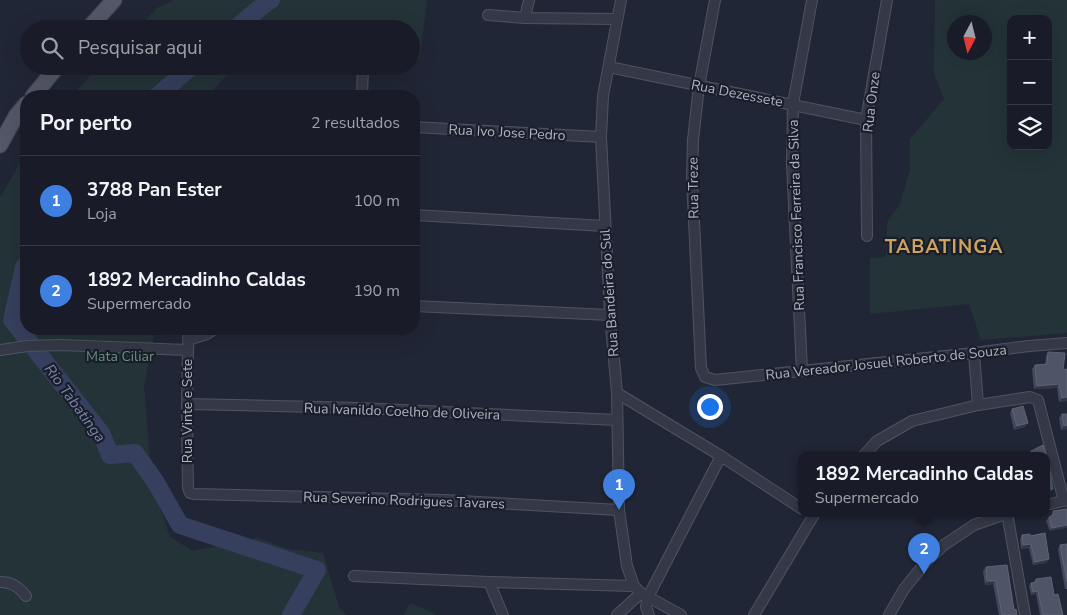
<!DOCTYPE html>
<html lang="pt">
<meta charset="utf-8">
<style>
:root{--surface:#191c28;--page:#262934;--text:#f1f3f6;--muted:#9fa1a8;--line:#373a45;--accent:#b45309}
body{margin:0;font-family:"Nunito Sans",sans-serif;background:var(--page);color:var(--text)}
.controls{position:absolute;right:15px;top:15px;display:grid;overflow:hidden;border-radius:10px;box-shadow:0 5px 20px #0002}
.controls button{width:45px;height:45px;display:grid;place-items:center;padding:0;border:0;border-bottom:1px solid var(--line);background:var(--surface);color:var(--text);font:25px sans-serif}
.compass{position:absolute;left:947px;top:15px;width:45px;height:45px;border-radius:50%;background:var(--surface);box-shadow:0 5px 20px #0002;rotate:187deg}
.you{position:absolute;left:709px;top:406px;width:18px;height:18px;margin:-12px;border:4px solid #fff;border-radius:50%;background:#1a73e8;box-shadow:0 0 0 8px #1a73e833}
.badge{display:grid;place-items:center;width:32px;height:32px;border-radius:50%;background:var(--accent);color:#fff;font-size:16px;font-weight:700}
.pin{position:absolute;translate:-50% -41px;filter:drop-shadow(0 1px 2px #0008)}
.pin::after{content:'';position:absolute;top:26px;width:18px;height:15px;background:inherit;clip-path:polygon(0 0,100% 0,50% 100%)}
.popup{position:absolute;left:798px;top:452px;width:252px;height:65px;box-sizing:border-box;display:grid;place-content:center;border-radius:10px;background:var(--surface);filter:drop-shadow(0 1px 4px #0005);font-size:16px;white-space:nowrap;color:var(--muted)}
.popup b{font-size:19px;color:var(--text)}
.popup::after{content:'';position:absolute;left:50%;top:100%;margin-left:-10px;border:10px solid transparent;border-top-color:var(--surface)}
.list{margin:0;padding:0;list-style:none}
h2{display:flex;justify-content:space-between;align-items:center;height:65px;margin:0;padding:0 20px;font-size:21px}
h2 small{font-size:16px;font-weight:400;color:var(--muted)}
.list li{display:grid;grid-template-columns:32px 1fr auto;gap:15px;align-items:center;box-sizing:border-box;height:90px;padding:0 20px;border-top:1px solid var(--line)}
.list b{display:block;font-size:19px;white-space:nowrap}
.list p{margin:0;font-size:16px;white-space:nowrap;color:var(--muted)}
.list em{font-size:16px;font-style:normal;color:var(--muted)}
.icon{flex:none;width:28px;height:28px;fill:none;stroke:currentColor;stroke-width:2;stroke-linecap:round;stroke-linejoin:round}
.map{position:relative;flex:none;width:1067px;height:615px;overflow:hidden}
.search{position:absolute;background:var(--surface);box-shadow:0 5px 20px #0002;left:20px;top:20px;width:400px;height:55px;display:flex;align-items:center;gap:12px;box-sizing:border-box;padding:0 18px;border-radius:28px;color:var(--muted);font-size:19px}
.panel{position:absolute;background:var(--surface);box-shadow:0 5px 20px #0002;left:20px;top:90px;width:400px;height:245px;border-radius:20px}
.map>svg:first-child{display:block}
.green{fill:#243338;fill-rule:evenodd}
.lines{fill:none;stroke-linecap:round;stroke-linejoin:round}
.river{stroke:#363f5d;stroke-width:18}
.minor-casing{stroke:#4f5361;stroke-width:12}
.primary-casing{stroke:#3e4250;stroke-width:17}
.minor{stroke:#353947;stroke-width:10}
.primary{stroke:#535767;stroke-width:15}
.wall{fill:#43495c}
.shaded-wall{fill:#313648}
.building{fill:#4f5467;stroke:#5e6375}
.labels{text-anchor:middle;stroke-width:4.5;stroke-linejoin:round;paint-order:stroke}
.street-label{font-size:14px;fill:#afb3c3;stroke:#1a1e2b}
.park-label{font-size:14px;fill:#689279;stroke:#1a1e2b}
.water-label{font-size:15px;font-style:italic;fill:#7985aa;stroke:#1a1e2b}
.district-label{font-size:19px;font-weight:bold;letter-spacing:1px;fill:#cca361;stroke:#1a1e2b}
</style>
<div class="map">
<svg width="1067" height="615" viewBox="0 0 1067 615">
<rect width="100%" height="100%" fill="#212636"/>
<g class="green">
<path d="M174 0H427L420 58H411V29H137L157 8Z"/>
<path d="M935 0H1067V333L981 340 969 304 870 314V258L886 257 887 223 900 204 910 170V139L944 99 934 74ZM1011 19H1048V146H1011ZM984 22V52H954V22Z"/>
<path d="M100 66H261L226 76 207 96H71Z"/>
<path d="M26 152V329H155L144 386 152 485 170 537 193 551 258 538 288 549 323 553 339 607 346 615H0V198Z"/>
<path d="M410 603 434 613 435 615H404Z"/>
</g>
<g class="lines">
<g class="river">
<path d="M235 29 267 2 271 0"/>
<path d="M157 96 192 66"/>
<path d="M26 266 24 267 12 320 101 433 110 455 135 453 155 481 180 525 317 570 291 615"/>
</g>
<defs>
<g id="minor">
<path d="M621 0 603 96 601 137 610 315 617 393 619 510 627 566 634 586 641 593 681 615"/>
<path d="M715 0 699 86 693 140 692 178 701 368 705 377 715 380 974 353 1029 346 1067 343"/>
<path d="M488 15 525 18 617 19"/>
<path d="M525 18 529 0"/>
<path d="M609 67 866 120"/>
<path d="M362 96 363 66"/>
<path d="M414 127 601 137"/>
<path d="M414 215 605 226"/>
<path d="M867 236 866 120 887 0"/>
<path d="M414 306 610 315"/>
<path d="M189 329C186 382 187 435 188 488L190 493 194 494 443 500 619 510"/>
<path d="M188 340 207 334 215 329"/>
<path d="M0 350 27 346 60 345 187 350"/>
<path d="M974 353 978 405"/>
<path d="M802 371 792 163 793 104 812 0"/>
<path d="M617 393 721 456 802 509"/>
<path d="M187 404 359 408 617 420"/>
<path d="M864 455 877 441 912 421 978 405 1030 397 1038 400 1064 501"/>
<path d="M1046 505 1067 500"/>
<path d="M1007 513 1025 615"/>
<path d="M354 576 489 582 634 586"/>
<path d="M0 582C12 582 19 587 26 596"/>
<path d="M489 582 503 615"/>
<path d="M617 615 641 593"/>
<path d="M649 615 646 607 648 597 721 456"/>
<path d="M754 615 815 513"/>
<path d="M889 615 904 589 925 563 944 545 974 525 1008 513"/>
</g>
<g id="primary">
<path d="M88 29 114 0"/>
<path d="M33 96 58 66"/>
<path d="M0 145 16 116 26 104"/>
</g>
</defs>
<use href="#minor" class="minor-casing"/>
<use href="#primary" class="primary-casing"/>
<use href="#minor" class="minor"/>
<use href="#primary" class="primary"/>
</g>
<g class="wall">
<path d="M1048 352 1063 370 1067 369V401L1059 402 1057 388 1034 389 1032 369 1035 365H1045L1046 356Z"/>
<path d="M1012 409 1025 427 1014 430 1010 413Z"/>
<path d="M1062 414H1067V429L1061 430 1059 418Z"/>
<path d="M1031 451 1045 455H1028Z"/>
<path d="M1067 509 1050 531 1046 521 1049 517 1051 516V515L1053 511Z"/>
<path d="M1022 535 1030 536 1049 559 1046 563 1033 565 1029 548 1021 549 1020 539Z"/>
<path d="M1067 544V589H1065L1058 549 1060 545Z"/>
<path d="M1007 565 1014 610 1017 615H999L993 584 985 585 983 571 986 567Z"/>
<path d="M1036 579 1054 595 1063 615H1040L1036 594 1031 595 1029 586 1031 583 1034 582Z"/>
</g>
<g class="shaded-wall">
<path d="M1059 384 1057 388 1034 389 1037 386Z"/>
<path d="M1067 397V401L1059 402 1062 398Z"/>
<path d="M1028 423 1025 427 1014 430 1017 426Z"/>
<path d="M1067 425V429L1061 430 1064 426Z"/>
<path d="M1053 489 1050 493H1046V490Z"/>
<path d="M1067 525V528L1050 531 1052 528Z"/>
<path d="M1031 544 1029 548 1021 549 1023 545Z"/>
<path d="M1049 559 1046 563 1033 565 1035 562Z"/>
<path d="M987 581H996L993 584 985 585Z"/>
<path d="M1038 591 1036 594 1031 595 1033 592Z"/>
</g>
<g class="building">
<path d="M1048 352 1065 353 1063 370 1067 369V397L1062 398 1059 384 1037 386 1035 365 1047 364Z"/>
<path d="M1023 406 1028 423 1017 426 1012 409Z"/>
<path d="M1062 414H1067V425L1064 426Z"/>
<path d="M1043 445 1046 454 1042 455H1032L1031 451Z"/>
<path d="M1050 472 1053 489 1046 490V473Z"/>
<path d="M1067 509V525L1052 528 1049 517 1054 515 1053 511Z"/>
<path d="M1045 533 1049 559 1035 562 1031 544 1023 545 1022 535 1030 534V536Z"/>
<path d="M1067 544V582L1060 545Z"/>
<path d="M1007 565 1014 610 1016 609 1017 615H1002L996 581H987L986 567Z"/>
<path d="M1051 577 1054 595 1058 594 1063 615H1043L1038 591 1033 592 1031 583 1036 582V579Z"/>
</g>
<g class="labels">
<g class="street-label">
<text transform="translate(737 93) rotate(11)" y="5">Rua Dezessete</text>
<text transform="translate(871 102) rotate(-83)" y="5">Rua Onze</text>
<text transform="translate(507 132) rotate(3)" y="5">Rua Ivo Jose Pedro</text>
<text transform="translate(693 188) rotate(-91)" y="5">Rua Treze</text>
<text transform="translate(796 215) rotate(-92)" y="5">Rua Francisco Ferreira da Silva</text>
<text transform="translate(609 293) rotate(-94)" y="5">Rua Bandeira do Sul</text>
<text transform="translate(886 362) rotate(-6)" y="5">Rua Vereador Josuel Roberto de Souza</text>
<text transform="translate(187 411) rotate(-90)" y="5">Rua Vinte e Sete</text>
<text transform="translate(402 411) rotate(2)" y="5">Rua Ivanildo Coelho de Oliveira</text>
<text transform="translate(404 500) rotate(2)" y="5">Rua Severino Rodrigues Tavares</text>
</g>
<g class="park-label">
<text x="120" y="361">Mata Ciliar</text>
</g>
<g class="water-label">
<text transform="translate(75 403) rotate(54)" y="5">Rio Tabatinga</text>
</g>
<g class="district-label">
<text x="944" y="253">TABATINGA</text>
</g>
</g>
</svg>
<div class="controls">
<button>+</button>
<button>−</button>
<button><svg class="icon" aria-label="layers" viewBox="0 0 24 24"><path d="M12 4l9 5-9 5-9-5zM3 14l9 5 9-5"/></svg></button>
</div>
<svg class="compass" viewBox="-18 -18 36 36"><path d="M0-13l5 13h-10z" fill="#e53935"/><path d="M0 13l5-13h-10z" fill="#9fa1a8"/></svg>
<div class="you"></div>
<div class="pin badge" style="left:619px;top:510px;background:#3f7fe0">1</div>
<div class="pin badge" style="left:924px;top:574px;background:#3f7fe0">2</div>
<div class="popup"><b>1892 Mercadinho Caldas</b>Supermercado</div>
<div class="search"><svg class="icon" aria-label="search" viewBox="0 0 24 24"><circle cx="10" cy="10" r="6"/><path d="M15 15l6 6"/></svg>Pesquisar aqui</div>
<section class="panel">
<h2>Por perto<small>2 resultados</small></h2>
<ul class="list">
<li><span class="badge" style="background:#3f7fe0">1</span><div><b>3788 Pan Ester</b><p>Loja</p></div><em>100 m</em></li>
<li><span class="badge" style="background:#3f7fe0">2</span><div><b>1892 Mercadinho Caldas</b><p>Supermercado</p></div><em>190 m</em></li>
</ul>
</section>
</div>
